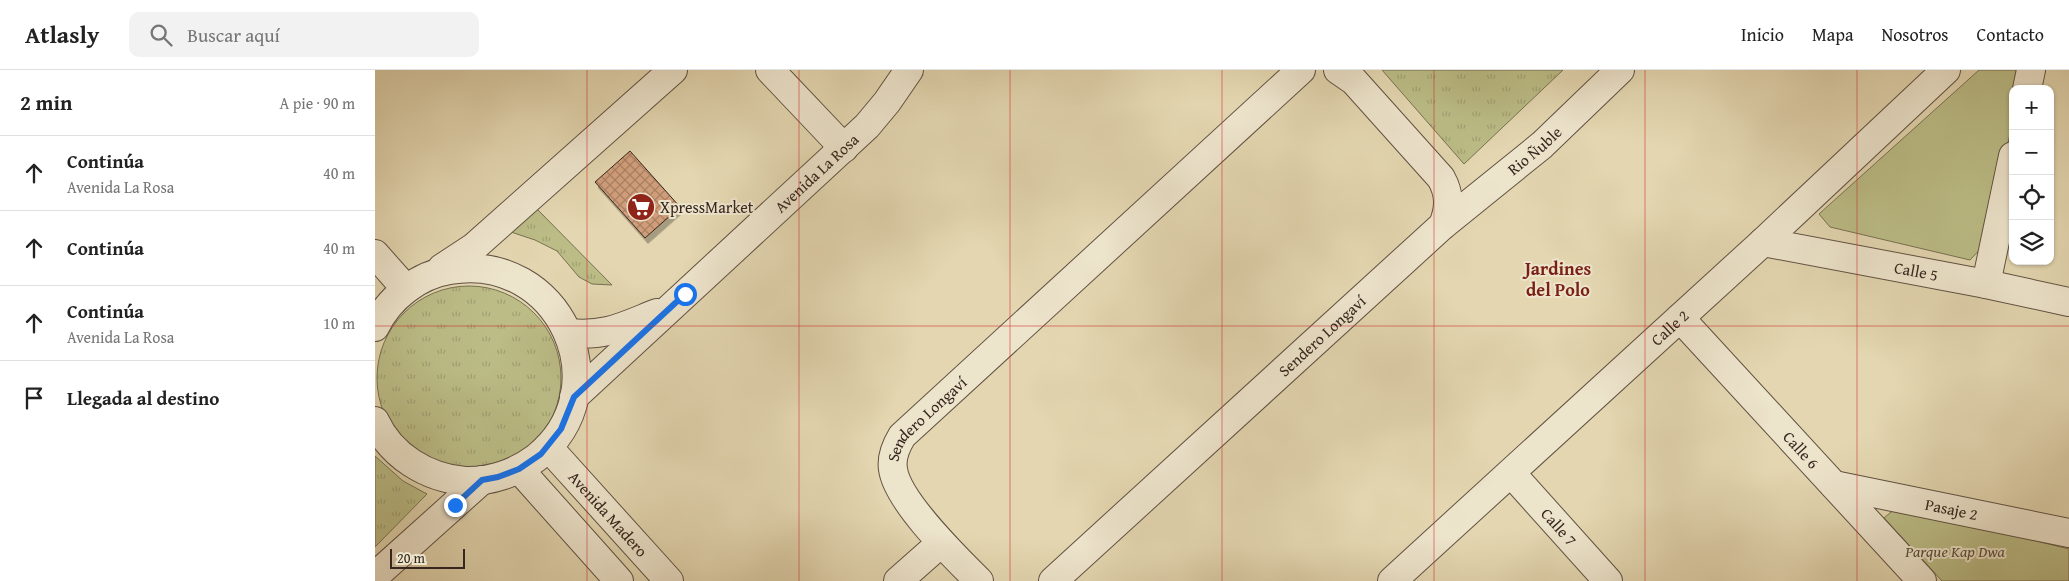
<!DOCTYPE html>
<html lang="es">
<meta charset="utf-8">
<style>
:root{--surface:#fff;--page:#f2f2f2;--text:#222;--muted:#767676;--line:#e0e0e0}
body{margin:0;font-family:"Gentium Book Plus",serif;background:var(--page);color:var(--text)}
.controls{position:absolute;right:15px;top:15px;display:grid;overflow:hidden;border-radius:10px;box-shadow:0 1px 4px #0004}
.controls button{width:45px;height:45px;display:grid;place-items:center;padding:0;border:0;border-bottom:1px solid var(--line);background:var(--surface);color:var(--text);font:25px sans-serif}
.scale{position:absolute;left:15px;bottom:12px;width:75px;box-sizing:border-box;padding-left:5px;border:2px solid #36261e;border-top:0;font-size:14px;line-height:18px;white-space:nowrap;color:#36261e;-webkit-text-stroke:4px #ede4cc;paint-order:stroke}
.stop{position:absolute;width:15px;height:15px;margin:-11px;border:4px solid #1a73e8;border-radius:50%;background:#fff}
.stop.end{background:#1a73e8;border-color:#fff;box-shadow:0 1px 5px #0008}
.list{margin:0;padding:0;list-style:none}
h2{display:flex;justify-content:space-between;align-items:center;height:65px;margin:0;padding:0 20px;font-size:21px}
h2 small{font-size:16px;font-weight:400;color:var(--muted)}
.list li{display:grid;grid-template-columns:32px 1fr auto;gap:15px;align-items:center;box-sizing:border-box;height:75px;padding:0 20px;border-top:1px solid var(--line)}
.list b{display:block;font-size:19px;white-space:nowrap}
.list p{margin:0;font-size:16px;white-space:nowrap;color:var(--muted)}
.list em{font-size:16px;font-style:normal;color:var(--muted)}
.icon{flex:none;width:28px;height:28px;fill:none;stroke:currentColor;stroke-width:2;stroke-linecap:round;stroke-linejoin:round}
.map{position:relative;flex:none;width:1694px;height:511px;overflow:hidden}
header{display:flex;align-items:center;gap:30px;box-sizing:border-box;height:70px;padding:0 25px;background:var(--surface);border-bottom:1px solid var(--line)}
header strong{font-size:24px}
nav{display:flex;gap:28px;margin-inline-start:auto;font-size:18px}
.search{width:350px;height:45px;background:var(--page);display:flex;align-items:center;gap:12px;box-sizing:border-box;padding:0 18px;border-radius:10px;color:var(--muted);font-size:19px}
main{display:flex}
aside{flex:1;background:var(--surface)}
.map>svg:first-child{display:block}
.grass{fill:url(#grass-tufts);stroke:#787152}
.park{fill:#bbbc86;stroke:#787152}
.building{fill:url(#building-cross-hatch);stroke:#36261e;filter:url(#shadow)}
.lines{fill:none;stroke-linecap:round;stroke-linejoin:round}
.minor-casing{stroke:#615242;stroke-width:30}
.minor{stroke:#ede4cc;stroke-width:28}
.route{stroke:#1a73e8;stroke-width:6}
.grid{fill:none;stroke:#d62828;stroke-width:1;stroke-opacity:0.55}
.labels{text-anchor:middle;stroke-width:4;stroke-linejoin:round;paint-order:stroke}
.street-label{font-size:16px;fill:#36261e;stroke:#ede4cc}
.poi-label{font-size:16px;fill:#36261e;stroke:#ede4cc;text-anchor:start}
.park-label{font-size:16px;font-style:italic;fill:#574c38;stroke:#ede4cc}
.neighbourhood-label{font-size:18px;font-weight:bold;fill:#7a1f14;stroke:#ede4cc}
</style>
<header>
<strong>Atlasly</strong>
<div class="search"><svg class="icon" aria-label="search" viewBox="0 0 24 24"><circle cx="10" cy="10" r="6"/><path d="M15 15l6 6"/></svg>Buscar aquí</div>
<nav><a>Inicio</a><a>Mapa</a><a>Nosotros</a><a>Contacto</a></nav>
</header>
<main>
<aside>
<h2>2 min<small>A pie · 90 m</small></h2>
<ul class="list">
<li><svg class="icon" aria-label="ahead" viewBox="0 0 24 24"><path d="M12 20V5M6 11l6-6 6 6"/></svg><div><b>Continúa</b><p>Avenida La Rosa</p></div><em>40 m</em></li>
<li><svg class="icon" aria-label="ahead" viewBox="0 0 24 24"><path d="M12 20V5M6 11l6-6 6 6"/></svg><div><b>Continúa</b></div><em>40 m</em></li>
<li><svg class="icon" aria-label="ahead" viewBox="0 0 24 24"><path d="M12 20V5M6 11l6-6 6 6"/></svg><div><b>Continúa</b><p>Avenida La Rosa</p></div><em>10 m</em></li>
<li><svg class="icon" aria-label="arrive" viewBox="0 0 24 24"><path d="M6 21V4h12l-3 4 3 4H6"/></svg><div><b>Llegada al destino</b></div></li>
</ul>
</aside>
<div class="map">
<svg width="1694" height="511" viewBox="0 0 1694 511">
<defs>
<pattern id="grass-tufts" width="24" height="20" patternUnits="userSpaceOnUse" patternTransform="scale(1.25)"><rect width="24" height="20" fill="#bbbc86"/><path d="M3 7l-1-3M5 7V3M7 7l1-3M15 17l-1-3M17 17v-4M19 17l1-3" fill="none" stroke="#a1a173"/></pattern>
<pattern id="building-cross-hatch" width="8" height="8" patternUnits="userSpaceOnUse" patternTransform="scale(1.25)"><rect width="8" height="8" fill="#d09d7a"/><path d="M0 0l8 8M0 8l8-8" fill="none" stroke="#aa8063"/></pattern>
<filter id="shadow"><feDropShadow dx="3" dy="5.5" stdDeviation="0" flood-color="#0004"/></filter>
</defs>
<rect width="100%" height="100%" fill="#e3d6b0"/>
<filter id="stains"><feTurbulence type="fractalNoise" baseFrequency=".004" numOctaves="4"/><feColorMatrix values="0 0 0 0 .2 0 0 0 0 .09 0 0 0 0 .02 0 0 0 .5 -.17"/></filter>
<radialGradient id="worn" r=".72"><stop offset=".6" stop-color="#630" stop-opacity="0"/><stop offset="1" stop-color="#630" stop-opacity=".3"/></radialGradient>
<g class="grass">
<path d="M1007 0H1188L1089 94Z"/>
<path d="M162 139 237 215 217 214 204 207 182 181 160 170 136 162Z"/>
<circle cx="94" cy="308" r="92"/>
<path d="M0 386 28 411 52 424 0 477Z"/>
</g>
<g class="park">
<path d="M1604 0H1649L1645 19H1638V51L1610 174 1595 190 1455 157 1444 144Z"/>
<path d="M1522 437 1694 479V511H1567L1509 448Z"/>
</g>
<path class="building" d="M255 81 305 137 270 168 220 112Z"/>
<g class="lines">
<defs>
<g id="minor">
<path d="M395 0 469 78"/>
<path d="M1652 19 1656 0"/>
<path id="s1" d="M1068 155 1167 75 1245 0"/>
<path id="s2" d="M1388 172 1611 214 1694 232"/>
<path d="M0 184 31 219"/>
<path d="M67 198 99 177 298 0"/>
<path d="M1611 214 1638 86"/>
<path id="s3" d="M1305 248 1547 511"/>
<path d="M0 257C14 228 43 205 75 200 184 181 248 319 161 388 141 403 115 412 90 411 52 408 16 386 0 351"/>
<path d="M194 263C230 267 249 256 282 243"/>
<path id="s4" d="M199 327 492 56 512 32 534 0"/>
<path id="s5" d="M173 377 294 511"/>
<path d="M144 399 244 511"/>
<path id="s6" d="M1136 403 1233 511"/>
<path id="s7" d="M1459 415 1694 463"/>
<path d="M0 506 107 410"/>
<path d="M523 511 566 473"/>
<path id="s8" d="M604 511C581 488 522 431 518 399 516 387 521 376 527 366L926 0"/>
<path id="s9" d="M678 511 1068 155C1075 138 1075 124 1066 108L979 11 963 0"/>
<path id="s10" d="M1017 511 1388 172 1571 0"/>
</g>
</defs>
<use href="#minor" class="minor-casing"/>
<use href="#minor" class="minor"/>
</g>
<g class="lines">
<path class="route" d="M80 435 107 410 123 407 144 399 166 384 186 359 199 327 310 224"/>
</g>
<path class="grid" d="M212 0V511M424 0V511M635 0V511M847 0V511M1059 0V511M1270 0V511M1482 0V511M0 256H1694"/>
<defs>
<symbol id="supermarket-disc" viewBox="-11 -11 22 22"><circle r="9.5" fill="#8f2418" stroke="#ede4cc"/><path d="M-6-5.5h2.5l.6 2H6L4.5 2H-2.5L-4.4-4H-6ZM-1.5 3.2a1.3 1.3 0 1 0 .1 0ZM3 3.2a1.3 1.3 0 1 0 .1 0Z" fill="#fff"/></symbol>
</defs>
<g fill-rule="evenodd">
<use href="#supermarket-disc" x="250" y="121" width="32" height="32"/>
</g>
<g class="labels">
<g class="street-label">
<text dy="6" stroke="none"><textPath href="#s1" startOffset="118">Rio Ñuble</textPath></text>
<text dy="6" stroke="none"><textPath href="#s4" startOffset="330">Avenida La Rosa</textPath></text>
<text dy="6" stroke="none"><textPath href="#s2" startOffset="156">Calle 5</textPath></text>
<text dy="6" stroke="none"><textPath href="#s10" startOffset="376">Calle 2</textPath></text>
<text dy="6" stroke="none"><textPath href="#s9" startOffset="364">Sendero Longaví</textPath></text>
<text dy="6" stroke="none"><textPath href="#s8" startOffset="206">Sendero Longaví</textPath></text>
<text dy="6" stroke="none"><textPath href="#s3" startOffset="179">Calle 6</textPath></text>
<text dy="6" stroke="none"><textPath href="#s7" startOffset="120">Pasaje 2</textPath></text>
<text dy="6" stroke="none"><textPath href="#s5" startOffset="90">Avenida Madero</textPath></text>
<text dy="6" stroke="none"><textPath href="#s6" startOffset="72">Calle 7</textPath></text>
</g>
<g class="poi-label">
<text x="285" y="143">XpressMarket</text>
</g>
<g class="park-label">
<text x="1580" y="487">Parque Kap Dwa</text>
</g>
<g class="neighbourhood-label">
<text x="1183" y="205">Jardines<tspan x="1183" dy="21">del Polo</tspan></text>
</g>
</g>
<rect width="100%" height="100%" filter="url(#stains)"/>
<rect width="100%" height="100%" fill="url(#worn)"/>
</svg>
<div class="controls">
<button>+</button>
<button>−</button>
<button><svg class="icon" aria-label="locate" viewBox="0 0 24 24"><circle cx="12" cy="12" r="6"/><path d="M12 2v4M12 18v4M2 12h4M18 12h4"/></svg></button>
<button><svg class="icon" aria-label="layers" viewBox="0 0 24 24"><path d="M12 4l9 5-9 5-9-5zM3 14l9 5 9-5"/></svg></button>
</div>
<div class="scale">20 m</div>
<div class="stop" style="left:310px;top:224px"></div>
<div class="stop end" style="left:80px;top:435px"></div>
</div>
</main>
